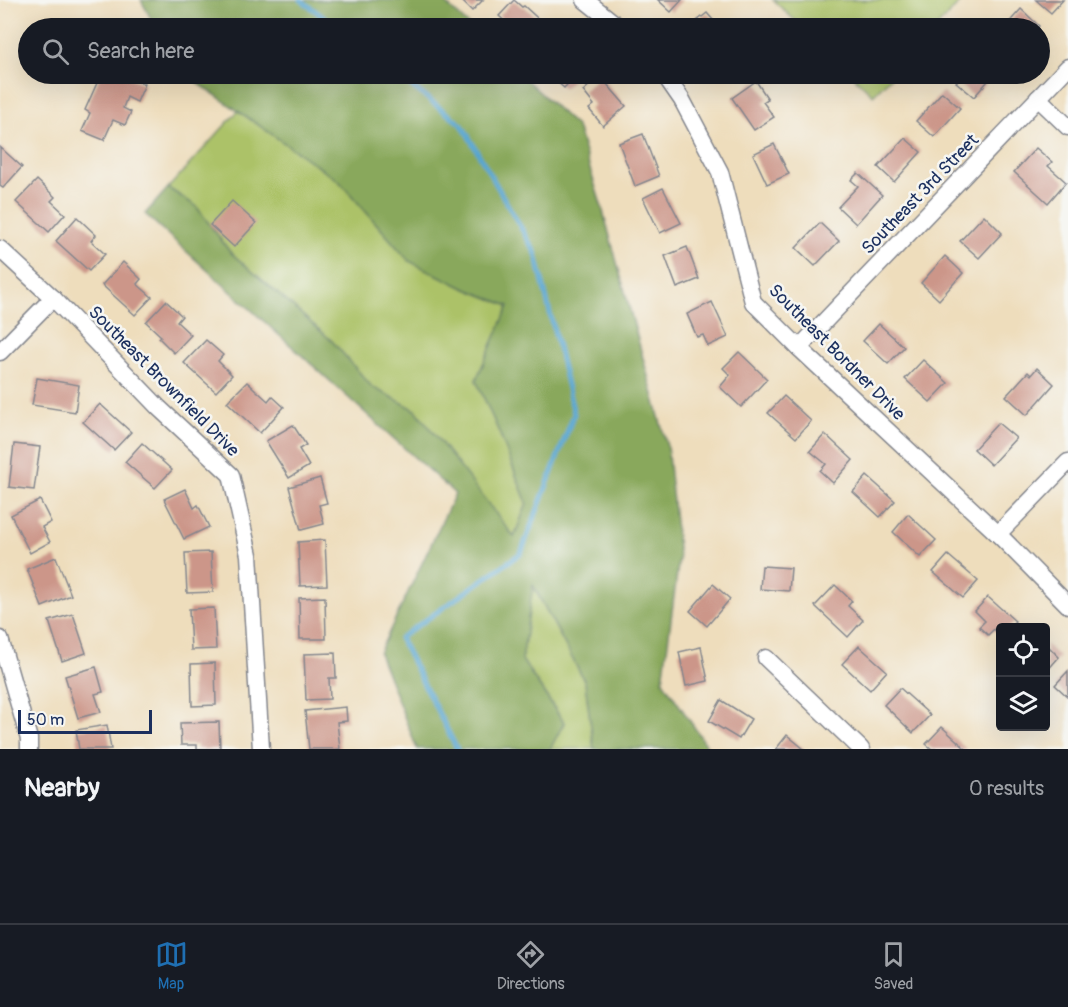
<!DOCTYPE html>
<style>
:root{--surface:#171b24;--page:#242831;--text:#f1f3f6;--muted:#9ea1a6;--line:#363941;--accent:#1f6fb2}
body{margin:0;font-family:Pangolin,sans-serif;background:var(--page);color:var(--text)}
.controls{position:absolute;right:18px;bottom:18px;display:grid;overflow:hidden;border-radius:6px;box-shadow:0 6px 24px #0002}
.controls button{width:54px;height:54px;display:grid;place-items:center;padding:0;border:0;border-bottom:2px solid var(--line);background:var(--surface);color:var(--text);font:30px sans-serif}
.scale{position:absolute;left:18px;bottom:15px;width:134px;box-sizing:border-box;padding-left:6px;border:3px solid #1b2f5e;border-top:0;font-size:16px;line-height:21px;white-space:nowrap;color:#1b2f5e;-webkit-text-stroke:4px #f6f6f2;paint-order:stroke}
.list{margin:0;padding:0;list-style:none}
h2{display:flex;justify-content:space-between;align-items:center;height:78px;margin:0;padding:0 24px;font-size:26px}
h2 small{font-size:20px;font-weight:400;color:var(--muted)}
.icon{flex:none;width:33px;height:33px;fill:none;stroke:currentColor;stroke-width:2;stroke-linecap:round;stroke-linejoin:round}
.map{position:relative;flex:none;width:1068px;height:749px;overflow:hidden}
.search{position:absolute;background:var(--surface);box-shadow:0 6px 24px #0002;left:18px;right:18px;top:18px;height:66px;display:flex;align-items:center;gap:15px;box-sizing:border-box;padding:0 21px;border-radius:33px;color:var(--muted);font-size:22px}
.sheet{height:174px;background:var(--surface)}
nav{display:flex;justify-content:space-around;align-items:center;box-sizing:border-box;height:84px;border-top:2px solid var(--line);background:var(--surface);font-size:16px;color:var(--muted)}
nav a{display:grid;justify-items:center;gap:3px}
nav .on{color:var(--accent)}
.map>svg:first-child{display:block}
.green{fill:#acc267;stroke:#647862;stroke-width:1.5}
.forest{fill:#89a85c;stroke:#526c5d;stroke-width:1.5}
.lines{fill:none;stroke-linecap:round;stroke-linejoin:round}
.stream{stroke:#56a5d0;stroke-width:5}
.building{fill:#cc9689}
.street-casing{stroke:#84868d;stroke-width:19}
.street{stroke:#fff;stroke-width:16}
.labels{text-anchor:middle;stroke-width:5;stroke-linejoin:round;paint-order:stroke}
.street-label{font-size:18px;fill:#1b2f5e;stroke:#f6f6f2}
</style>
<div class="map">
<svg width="1068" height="749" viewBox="0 0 1068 749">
<rect width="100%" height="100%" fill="#f6f6f2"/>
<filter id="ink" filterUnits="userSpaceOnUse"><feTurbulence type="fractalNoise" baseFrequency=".0167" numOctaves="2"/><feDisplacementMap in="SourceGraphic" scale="12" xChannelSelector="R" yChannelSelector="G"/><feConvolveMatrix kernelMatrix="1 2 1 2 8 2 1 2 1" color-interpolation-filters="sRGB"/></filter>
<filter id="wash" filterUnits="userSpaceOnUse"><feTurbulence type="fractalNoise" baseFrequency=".008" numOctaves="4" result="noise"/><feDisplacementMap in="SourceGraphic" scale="24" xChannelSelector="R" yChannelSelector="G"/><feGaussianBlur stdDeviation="1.35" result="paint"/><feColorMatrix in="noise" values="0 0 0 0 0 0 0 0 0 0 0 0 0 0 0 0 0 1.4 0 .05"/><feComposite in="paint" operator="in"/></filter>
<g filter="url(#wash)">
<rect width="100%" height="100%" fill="#eeddbc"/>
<g class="green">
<path d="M773 0H962L936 28H803Z"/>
<path d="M851 74H894L873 95Z"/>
<path d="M238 111 339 181 409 261 464 288 509 306 476 380 499 432 527 503 514 538 416 410 372 387 332 341 230 252 196 206 168 188Z"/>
<path d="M532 584 585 682 594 749H550L564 722 522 660Z"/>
</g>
<g class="forest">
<path d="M141 0H442L472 28H156Z"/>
<path d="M185 74H520L577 127 603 211 667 446 679 558 663 681 709 749H594L585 682 533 585 522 660 564 723 550 749H417L379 653 455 494 145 214 168 188 196 206 230 252 332 341 372 387 416 410 514 537 527 503 499 432 476 380 509 306 464 288 409 261 339 181Z"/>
</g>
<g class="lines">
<g class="stream">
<path d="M301 0 338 28"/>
<path d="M396 74 462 125 536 254 574 414 521 553 400 638 457 749"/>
</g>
</g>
<g id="blocks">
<g class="building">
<path d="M461 0H483L472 11Z"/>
<path d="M514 0 522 7 524 6 546 26 544 28H512L499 16Z"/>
<path d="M658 0H682L671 12Z"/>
<path d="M1036 0H1063L1051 13Z"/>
<path d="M1021 9 1039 26 1037 28H1004Z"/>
<path d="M707 13 720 28H688Z"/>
<path d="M101 74H120L145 84 137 102 127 97 123 108 131 112 125 125 113 120 104 140 82 131 90 113 85 110Z"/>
<path d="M548 74H577L564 88Z"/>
<path d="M964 74H994L974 97 956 82Z"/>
<path d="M600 76 626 106 603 126 589 109 594 105 583 91Z"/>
<path d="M756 81 768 99 763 102 774 117 754 130 732 98Z"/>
<path d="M942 92 960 108 934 137 916 121Z"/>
<path d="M643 134 659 176 635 186 619 143Z"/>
<path d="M905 138 921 152 894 182 878 167Z"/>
<path d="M774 144 789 174 767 184 753 154Z"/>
<path d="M0 147 22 167 3 188 0 186Z"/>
<path d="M1036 148 1052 162 1048 166 1066 182 1048 203 1014 172Z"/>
<path d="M858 173 882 195 856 224 838 207 858 186 851 180Z"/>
<path d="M37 180 55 197 51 201 65 214 49 232 16 202Z"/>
<path d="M663 188 681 223 660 233 643 198Z"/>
<path d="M232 201 256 223 234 247 210 225Z"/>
<path d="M984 215 1002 233 979 258 960 241Z"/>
<path d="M77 217 96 235 91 241 105 254 89 271 56 241Z"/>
<path d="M820 223 839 241 815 266 796 248Z"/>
<path d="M687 247 699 279 677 288 665 256Z"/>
<path d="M945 256 963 273 939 300 921 283Z"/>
<path d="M123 262 141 279 137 284 152 297 135 315 102 285Z"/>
<path d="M166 301 182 316 177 322 191 335 174 353 159 338 161 336 146 322Z"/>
<path d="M712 302 728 337 708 346 703 335 697 337 687 314Z"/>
<path d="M879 324 904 347 888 364 863 341Z"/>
<path d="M206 340 223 355 218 361 232 375 216 392 184 363Z"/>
<path d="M739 352 767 379 741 407 720 387 730 375 723 368Z"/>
<path d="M923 360 948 383 930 402 905 379Z"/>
<path d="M1037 368 1054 384 1027 415 1006 396 1028 372 1031 375Z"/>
<path d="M37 378 79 385 75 412 32 405Z"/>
<path d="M247 382 268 401 272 396 284 407 260 433 227 402Z"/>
<path d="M784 396 811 421 796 438 768 413Z"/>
<path d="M100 404 131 432 114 450 83 422Z"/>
<path d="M998 423 1016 438 991 465 974 449Z"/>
<path d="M293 425 306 445 299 449 309 466 289 478 266 441Z"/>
<path d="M825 434 853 460 833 483 820 471 826 464 810 451Z"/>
<path d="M142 443 172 470 155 488 125 462Z"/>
<path d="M14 444 40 447 34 490 9 487Z"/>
<path d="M867 476 895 501 880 517 853 492Z"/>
<path d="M320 478 327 503 319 505 324 524 301 530 289 487Z"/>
<path d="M185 489 194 508 198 505 209 527 184 539 164 499Z"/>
<path d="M40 500 51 522 42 527 50 542 30 553 11 515Z"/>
<path d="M908 514 936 540 920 557 893 532Z"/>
<path d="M325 540 327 585 300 586 298 542Z"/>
<path d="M211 552 213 592 187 593 185 553Z"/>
<path d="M948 555 978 581 963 598 933 572Z"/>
<path d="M56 557 71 595 42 607 27 569Z"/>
<path d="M762 566 791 568 789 591 760 589Z"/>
<path d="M713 584 730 599 707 626 690 611Z"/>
<path d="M835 585 852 601 848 606 863 620 848 637 815 606Z"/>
<path d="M325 597 326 639H300L299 598Z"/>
<path d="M988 597 1015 621 1009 628H1000V636L994 629 988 635 979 627 985 621 975 611Z"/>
<path d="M214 608 216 649 191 650 189 609Z"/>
<path d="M73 614 86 653 62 661 49 621Z"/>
<path d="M1046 644 1059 657 1046 672Z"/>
<path d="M859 646 887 671 870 690 842 664Z"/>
<path d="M701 647 708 681 686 686 679 652Z"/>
<path d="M335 653 336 678H329L330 699 306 700 304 654Z"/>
<path d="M215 663 216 705 192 706 191 664Z"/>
<path d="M96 667 103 692 95 694 101 712 78 718 65 676Z"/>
<path d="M1068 671V697L1055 685Z"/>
<path d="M900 688 930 715 913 733 884 705Z"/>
<path d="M721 700 751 719 739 739 709 721Z"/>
<path d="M346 707 347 721 337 722 340 749H309L305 711Z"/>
<path d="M219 722 220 749H197V745H181L180 723Z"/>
<path d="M107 725 111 749H79L76 730Z"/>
<path d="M942 727 966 749H932L926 744Z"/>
<path d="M787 735 804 749H776Z"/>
</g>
</g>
</g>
<g filter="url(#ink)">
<use href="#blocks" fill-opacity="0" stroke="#84868d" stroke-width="1.5"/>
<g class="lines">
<defs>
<g id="street">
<path d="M585 0 620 28"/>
<path d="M664 74 682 100 720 172 753 302 799 348 998 534 1068 605"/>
<path d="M1038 98 1068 127"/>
<path d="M0 249 53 298 159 408 231 475 249 555 261 749"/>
<path d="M799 348 1068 67"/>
<path d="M0 352 53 298"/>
<path d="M998 534 1068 462"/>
<path d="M0 639 29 739V749"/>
<path d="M766 658 861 749"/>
</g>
</defs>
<use href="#street" class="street-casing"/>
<use href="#street" class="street"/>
</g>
</g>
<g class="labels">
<g class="street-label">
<text transform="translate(920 194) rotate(-46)" y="6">Southeast 3rd Street</text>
<text transform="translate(837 352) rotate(45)" y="6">Southeast Bordner Drive</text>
<text transform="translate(164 381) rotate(45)" y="6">Southeast Brownfield Drive</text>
</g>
</g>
</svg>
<div class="controls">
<button><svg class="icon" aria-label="locate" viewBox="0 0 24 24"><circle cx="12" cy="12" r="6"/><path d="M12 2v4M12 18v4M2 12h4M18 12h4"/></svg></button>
<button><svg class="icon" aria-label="layers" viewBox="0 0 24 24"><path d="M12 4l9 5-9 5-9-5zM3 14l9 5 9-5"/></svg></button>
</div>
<div class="scale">50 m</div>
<div class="search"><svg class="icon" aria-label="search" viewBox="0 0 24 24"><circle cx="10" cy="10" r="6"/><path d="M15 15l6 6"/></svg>Search here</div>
</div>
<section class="sheet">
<h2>Nearby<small>0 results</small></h2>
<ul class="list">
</ul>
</section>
<nav>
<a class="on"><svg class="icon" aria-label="map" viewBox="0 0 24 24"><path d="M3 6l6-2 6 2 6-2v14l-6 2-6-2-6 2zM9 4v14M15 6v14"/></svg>Map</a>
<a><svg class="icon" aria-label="directions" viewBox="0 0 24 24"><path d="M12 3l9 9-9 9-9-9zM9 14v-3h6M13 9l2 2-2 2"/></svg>Directions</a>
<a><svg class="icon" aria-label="saved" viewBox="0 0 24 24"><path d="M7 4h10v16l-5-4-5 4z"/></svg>Saved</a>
</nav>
